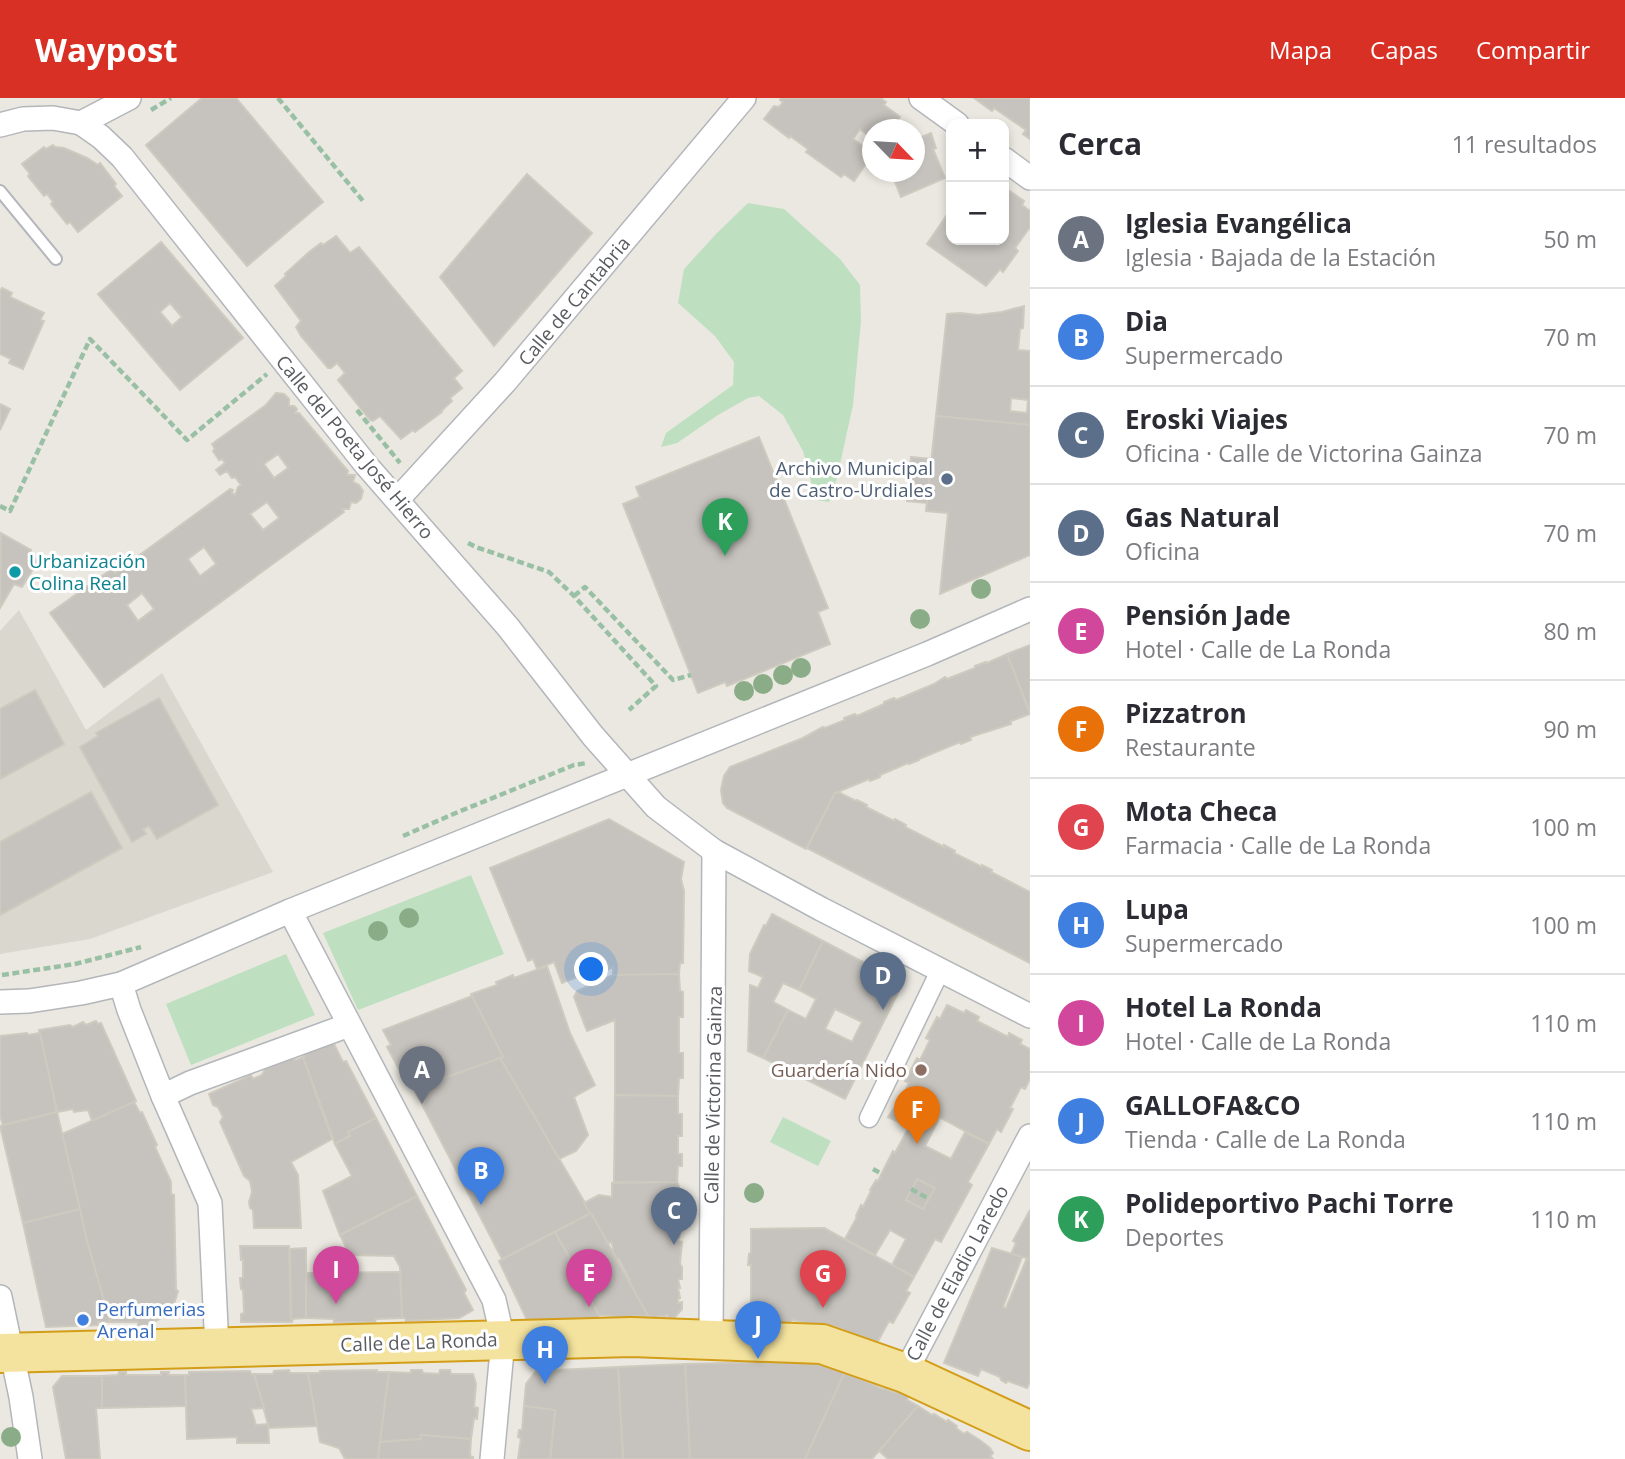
<!DOCTYPE html>
<html lang="es">
<meta charset="utf-8">
<style>
:root{--surface:#fff;--page:#f7f7f7;--text:#2b2b33;--muted:#7c7c81;--line:#e1e1e2;--accent:#d93025}
body{margin:0;font-family:"Open Sans",sans-serif;background:var(--page);color:var(--text)}
.controls{position:absolute;right:21px;top:21px;display:grid;overflow:hidden;border-radius:14px;box-shadow:0 4px 10px #0003}
.controls button{width:63px;height:63px;display:grid;place-items:center;padding:0;border:0;border-bottom:2px solid var(--line);background:var(--surface);color:var(--text);font:35px sans-serif}
.compass{position:absolute;left:862px;top:21px;width:63px;height:63px;border-radius:50%;background:var(--surface);box-shadow:0 4px 10px #0003;rotate:115deg}
.you{position:absolute;left:592px;top:872px;width:24px;height:24px;margin:-18px;border:5px solid #fff;border-radius:50%;background:#1a73e8;box-shadow:0 0 0 10px #1a73e833}
.badge{display:grid;place-items:center;width:46px;height:46px;border-radius:50%;background:var(--accent);color:#fff;font-size:23px;font-weight:700}
.pin{position:absolute;translate:-50% -58px;filter:drop-shadow(0 2px 4px #0008)}
.pin::after{content:'';position:absolute;top:37px;width:24px;height:21px;background:inherit;clip-path:polygon(0 0,100% 0,50% 100%)}
.list{margin:0;padding:0;list-style:none}
h2{display:flex;justify-content:space-between;align-items:center;height:91px;margin:0;padding:0 28px;font-size:30px}
h2 small{font-size:23px;font-weight:400;color:var(--muted)}
.list li{display:grid;grid-template-columns:46px 1fr auto;gap:21px;align-items:center;box-sizing:border-box;height:98px;padding:0 28px;border-top:2px solid var(--line)}
.list b{display:block;font-size:26px;white-space:nowrap}
.list p{margin:0;font-size:23px;white-space:nowrap;color:var(--muted)}
.list em{font-size:23px;font-style:normal;color:var(--muted)}
.map{position:relative;flex:none;width:1030px;height:1361px;overflow:hidden}
header{display:flex;align-items:center;gap:42px;box-sizing:border-box;height:98px;padding:0 35px;background:var(--accent);color:#fff}
header strong{font-size:33px}
nav{display:flex;gap:38px;margin-inline-start:auto;font-size:24px}
main{display:flex}
aside{flex:1;background:var(--surface)}
.map>svg:first-child{display:block}
.education{fill:#dad7ce}
.green{fill:#bfe0c0}
.building{fill:#c6c3be;stroke:#cecabf;stroke-width:2;fill-rule:evenodd}
.lines{fill:none;stroke-linecap:round;stroke-linejoin:round}
.service-casing{stroke:#b3b6ba;stroke-width:14}
.pedestrian-casing{stroke:#b3b6ba;stroke-width:21}
.minor-casing{stroke:#b3b6ba;stroke-width:26}
.trunk-casing{stroke:#d39d17;stroke-width:42}
.path{stroke:#99c0a5;stroke-width:4.5;stroke-dasharray:7 3.5;stroke-linecap:butt}
.service{stroke:#fff;stroke-width:10}
.pedestrian{stroke:#fff;stroke-width:18}
.minor{stroke:#fff;stroke-width:23}
.trunk{stroke:#f4e39e;stroke-width:38}
.tree{fill:#8aad88}
.service-dot{fill:#5c6f8a;stroke:#fff;stroke-width:2.5}
.culture-dot{fill:#0f9aa8;stroke:#fff;stroke-width:2.5}
.education-dot{fill:#8d6e63;stroke:#fff;stroke-width:2.5}
.shop-dot{fill:#3f7fe0;stroke:#fff;stroke-width:2.5}
.labels{text-anchor:middle;stroke-width:6;stroke-linejoin:round;paint-order:stroke}
.street-label{font-size:19px;fill:#595c60;stroke:#fff}
.service-label{font-size:19px;fill:#4e5e75;stroke:#fff;text-anchor:end}
.culture-label{font-size:19px;fill:#0d838f;stroke:#fff;text-anchor:start}
.education-label{font-size:19px;fill:#785e54;stroke:#fff;text-anchor:end}
.shop-label{font-size:19px;fill:#366cbe;stroke:#fff;text-anchor:start}
</style>
<header>
<strong>Waypost</strong>
<nav><a>Mapa</a><a>Capas</a><a>Compartir</a></nav>
</header>
<main>
<div class="map">
<svg width="1030" height="1361" viewBox="0 0 1030 1361">
<rect width="100%" height="100%" fill="#eae8e0"/>
<path class="education" d="M19 512 86 632 162 575 273 774 90 841 0 856V533Z"/>
<g class="green">
<path d="M748 105 784 111 840 161 860 187 861 223 853 307 837 380 829 404 816 402 803 353 783 317 759 298 748 300 718 317 677 345 661 349 666 335 733 287 734 264 715 238 678 205 684 171 716 136Z"/>
<path d="M471 777 504 856 358 912 323 835Z"/>
<path d="M286 856 315 917 191 967 166 906Z"/>
<path d="M783 1019 831 1043 818 1068 770 1044Z"/>
</g>
<g class="building">
<path d="M202 0H236L323 104 247 168 146 47Z"/>
<path d="M781 0H880L886 4 884 7 900 19 891 32H872V57L854 83 844 76 841 79 806 54 808 51 790 38 789 40 764 21 774 8 779 9 783 4 780 2ZM860 31 870 39 863 48 853 41Z"/>
<path d="M974 0H1030V41L1023 36 1026 32 994 10 992 13Z"/>
<path d="M931 35 936 50 933 51 945 80 901 99 891 74H914V42Z"/>
<path d="M53 47 55 49 64 50 87 60 98 67 100 65 116 86 114 88 122 98 78 134 70 124 67 126 51 106 53 104 47 96 44 98 28 78 30 76 22 66 44 49 46 51Z"/>
<path d="M527 76 592 135 494 248 440 179Z"/>
<path d="M1004 89 1024 103 1022 107 1030 113V129L1015 150 1018 153 1003 174 1000 171 986 188 927 146 951 111V142H1004Z"/>
<path d="M336 138 350 155 359 149 462 273 454 280 462 290 450 300 452 303 441 313 442 314 415 334 413 332 401 341 380 318 373 323 370 322 338 282 345 275 337 265 331 270H328L301 238 296 229 301 223 275 188 286 178 285 176 309 154 321 145 323 147Z"/>
<path d="M161 144 243 240 180 292 98 196ZM170 205 182 219 172 228 160 214Z"/>
<path d="M2 190 12 195 10 199 44 215 40 222 44 223 23 271 9 265 11 261 0 256V193Z"/>
<path d="M1024 208 1023 230 1020 231 1018 252 1030 253V327L936 318 947 216 960 215 978 217 1002 214ZM1011 300 1028 302 1027 315 1010 313Z"/>
<path d="M276 295 284 296 289 301V308H294L297 311 295 315H299L348 373 347 377H355L353 384 359 387 363 393 361 401 356 405 351 404 349 411H342L344 414 104 589 50 515 112 471 115 475 230 391 233 392 232 395 235 397 238 389 241 387 235 379 232 380 227 373 220 377 216 372 225 365 222 361 219 362 213 353 215 351 212 346 266 307ZM278 356 288 370 274 380 264 366ZM267 404 279 420 263 432 250 416ZM204 449 216 466 200 478 188 461ZM142 495 154 511 138 523 127 507Z"/>
<path d="M0 306 10 311 0 332Z"/>
<path d="M936 318 1030 327V457L940 496 948 415 926 413Z"/>
<path d="M759 339 828 510 818 514 830 546 727 588 725 584 698 595 623 406 640 399 636 389Z"/>
<path d="M911 359 931 361 927 405 907 403Z"/>
<path d="M1 435 31 452 28 456 38 463 22 489 14 486 0 510Z"/>
<path d="M1030 547V614L1007 556Z"/>
<path d="M1007 556 1030 616 1011 623V626L970 639 971 642 961 646 960 644 919 661V662L909 666 908 665 880 677V679L870 683 869 681 835 695 806 751 727 710 723 705 721 692 724 678 730 669 803 640 823 629 825 630 845 622 844 620 855 616 857 618 884 606V604L894 600 896 602 934 586 945 579 947 581 975 570V568L986 564 987 565Z"/>
<path d="M35 592 64 646 0 681V611Z"/>
<path d="M159 600 218 707 157 741 149 728 143 731 146 736 132 744 80 649 98 638 96 635Z"/>
<path d="M91 694 122 750 0 817V744Z"/>
<path d="M838 694 856 703 857 702 867 707 866 709 894 723 895 721 906 727 905 729 944 749V747L955 753 954 755 982 769V767L992 772 991 774 1030 794V865L807 750 835 695Z"/>
<path d="M609 721 684 764 681 781 684 793 683 865H680L679 876 613 877V869L609 871 608 867 562 885 554 864 537 871 533 861 528 863 490 770Z"/>
<path d="M772 816 823 843 799 892 783 885 773 904 788 912 763 960 748 953 750 887 758 890 763 879 749 873 750 856 764 827 766 828Z"/>
<path d="M823 843 903 885 845 1001 763 960 788 912 806 921 816 901 799 892ZM835 911 862 924 852 944 825 931Z"/>
<path d="M547 868 570 935 595 987 574 999 588 1037 576 1053 559 1061 500 960 503 959 471 896 497 887 496 884 513 877 514 880Z"/>
<path d="M679 876 680 893 683 894V919H679V955H683V980H679L678 998 615 997V922L587 933 574 899 577 893 613 877Z"/>
<path d="M472 898 503 959 414 991 404 972 400 973 387 949 391 947 383 932Z"/>
<path d="M947 907 964 915 966 912 979 919 977 923 1008 939 1009 935 1022 942 1020 946 1030 951V981L1025 991 1021 989 1010 1010 1013 1011 1001 1034 997 1031 989 1046 902 999 909 985 905 983 917 960 920 962 930 942 926 940 937 919 940 921Z"/>
<path d="M96 923 98 926 101 925 136 1003 92 1023 88 1012 74 1014 73 1011 57 1014 39 932 70 927 73 929 83 924 86 927Z"/>
<path d="M27 935 28 937 40 935 57 1014 3 1027 0 1018V938Z"/>
<path d="M332 942 343 964 346 963 376 1020 348 1034 350 1038 335 1046 303 959 305 958 304 956Z"/>
<path d="M303 959 332 1041 291 1064 298 1077 301 1130H254L253 1112 250 1110 249 1104 252 1094 250 1083 244 1078 220 1024 223 1019 218 1009 213 1007 209 996 251 977 253 981 262 977 265 971 289 960 296 962Z"/>
<path d="M500 960 591 1115 502 1161 414 991Z"/>
<path d="M615 997 678 998V1016H682V1038H678V1056H682V1068H678L677 1084H614Z"/>
<path d="M902 999 939 1021 925 1048 951 1061 965 1034 989 1046 968 1084 972 1087 941 1144 935 1141 914 1179 892 1167 906 1141 890 1132 875 1157 845 1141 857 1119 856 1118 861 1107 863 1109 871 1093 870 1092 876 1082 878 1083 893 1053 895 1055 909 1029 888 1019ZM917 1081 935 1090 923 1111 906 1102Z"/>
<path d="M134 1004 140 1015 142 1014 157 1047 155 1049 171 1084V1096L174 1097 176 1192 178 1193 175 1203 167 1217 148 1227 138 1228V1224H110L87 1143 62 1036Z"/>
<path d="M57 1014 80 1111 23 1125 0 1028Z"/>
<path d="M376 1020 417 1098 340 1137 323 1093 352 1078 335 1046 350 1038 348 1034Z"/>
<path d="M917 1081 935 1090 923 1111 906 1102Z"/>
<path d="M677 1084 680 1091H678V1094H682L681 1123H678L680 1131H678V1136L680 1135 679 1140H678V1143L682 1144 680 1166 682 1169V1181H678L680 1190H678L680 1200 678 1201V1205L682 1204V1211L675 1219 668 1220V1217H666L665 1219 658 1218V1220H651V1218H648L630 1185V1182L619 1161 616 1160 613 1154V1149L611 1144 608 1145 584 1105 599 1097 612 1099V1085Z"/>
<path d="M417 1098 466 1192 464 1195 473 1212 459 1220 406 1223 405 1220H402L400 1169 394 1158 350 1157 340 1137Z"/>
<path d="M80 1111 87 1143 110 1224H98V1227L46 1229 23 1125Z"/>
<path d="M1030 1112V1161L1011 1156 1016 1145 1013 1143Z"/>
<path d="M591 1115 648 1218H632L629 1221H617L614 1218 599 1217 568 1162 570 1161 555 1134Z"/>
<path d="M824 1130 914 1179 906 1193 910 1195 893 1225 889 1223 877 1245 842 1235 843 1231 832 1228 831 1232 804 1228V1224L792 1222 790 1227 751 1226V1167H748L749 1156 751 1155V1131Z"/>
<path d="M555 1134 570 1161 568 1162 599 1217 598 1220 527 1222 499 1163Z"/>
<path d="M240 1148H289L291 1221H293L292 1224H241V1216L244 1215 243 1192 241 1191 240 1180H243V1162H241Z"/>
<path d="M306 1150V1220L291 1221 290 1151Z"/>
<path d="M992 1150 1022 1159 1003 1209 1006 1210 1027 1160 1030 1161V1284L1027 1290 1008 1283 1006 1285 1001 1282 1000 1279 981 1271 978 1278 944 1265Z"/>
<path d="M400 1174 402 1220 376 1221 375 1224H334V1221L306 1220V1175Z"/>
<path d="M801 1263 846 1272 805 1361H690L685 1266Z"/>
<path d="M685 1266 690 1361H623L618 1269Z"/>
<path d="M618 1269 623 1361H550L555 1312 524 1308 526 1286 536 1273Z"/>
<path d="M289 1272 290 1275H308L317 1328 269 1330 254 1276H273L274 1273Z"/>
<path d="M377 1272V1274H389L378 1361H345L339 1350 320 1344 308 1275H320V1273Z"/>
<path d="M411 1272H422L423 1275 439 1276 440 1272H450L451 1276H473L476 1286 474 1309 478 1310 477 1321 474 1320 471 1341 421 1337V1341L380 1344 389 1274 411 1275Z"/>
<path d="M250 1273 251 1276H254L264 1310 251 1311 256 1327 268 1326 269 1345H237V1339L187 1341 185 1277H189V1274Z"/>
<path d="M119 1274H126V1277H161V1274H169L168 1277H185L186 1308 102 1310V1278L118 1277Z"/>
<path d="M845 1274 883 1291 884 1290 896 1295 897 1293 908 1298 907 1302 918 1308 872 1361H805Z"/>
<path d="M62 1278H102V1310H96L100 1361H66L53 1289Z"/>
<path d="M524 1308 555 1312 550 1361H518L521 1340 518 1339 519 1332H522Z"/>
<path d="M918 1308 932 1317 934 1316 947 1324 948 1322 957 1328 956 1330 964 1336 967 1334 981 1343 990 1350 993 1355 990 1358 993 1361H888L879 1353Z"/>
<path d="M421 1337 471 1341 470 1358 473 1359V1361H378L380 1344 421 1341Z"/>
</g>
<g class="lines">
<defs>
<path id="service" d="M0 93 56 161"/>
<path id="pedestrian" d="M869 1020 940 873"/>
<g id="minor">
<path d="M921 0 957 26"/>
<path d="M81 25 101 39 122 59 367 368 508 529 593 638 656 709 714 753 821 811 1030 918"/>
<path d="M0 27 23 21 53 20 81 25 129 0"/>
<path d="M1004 61 1030 80"/>
<path d="M398 401 505 284 744 0"/>
<path d="M290 813 494 1202 503 1242 492 1361"/>
<path d="M121 886 129 912 163 998 210 1105 217 1250"/>
<path d="M0 904 29 903 81 895 121 886 290 813 927 556 1030 511"/>
<path d="M163 998 190 985 349 927"/>
<path d="M0 1199 21 1299 30 1361"/>
<path d="M711 1242 714 753"/>
<path d="M905 1275 1030 1038"/>
</g>
<path id="trunk" d="M0 1255 632 1239 822 1246 905 1275 1030 1333"/>
</defs>
<use href="#service" class="service-casing"/>
<use href="#pedestrian" class="pedestrian-casing"/>
<use href="#minor" class="minor-casing"/>
<use href="#trunk" class="trunk-casing"/>
<g class="path">
<path d="M278 0 363 103"/>
<path d="M151 12 171 0"/>
<path d="M357 312 400 365"/>
<path d="M0 408 10 413 90 241 187 342 267 276"/>
<path d="M468 445 476 449 549 474 574 498 656 588 629 612"/>
<path d="M574 498 585 489 673 582 691 577"/>
<path d="M403 738 458 714 574 667 587 665"/>
<path d="M2 877 75 866 141 849"/>
<path d="M873 1071 882 1076"/>
<path d="M911 1091 929 1101"/>
</g>
<use href="#service" class="service"/>
<use href="#pedestrian" class="pedestrian"/>
<use href="#minor" class="minor"/>
<use href="#trunk" class="trunk"/>
</g>
<g class="tree">
<circle cx="981" cy="491" r="10"/>
<circle cx="920" cy="521" r="10"/>
<circle cx="801" cy="570" r="10"/>
<circle cx="783" cy="577" r="10"/>
<circle cx="763" cy="586" r="10"/>
<circle cx="744" cy="593" r="10"/>
<circle cx="409" cy="820" r="10"/>
<circle cx="378" cy="833" r="10"/>
<circle cx="754" cy="1095" r="10"/>
<circle cx="11" cy="1339" r="10"/>
</g>
<circle class="service-dot" cx="947" cy="381" r="7"/>
<circle class="culture-dot" cx="15" cy="474" r="7"/>
<circle class="education-dot" cx="921" cy="972" r="7"/>
<circle class="shop-dot" cx="83" cy="1222" r="7"/>
<g class="labels">
<g class="street-label">
<text transform="translate(574 203) rotate(-50)" y="7">Calle de Cantabria</text>
<text transform="translate(355 349) rotate(50)" y="7">Calle del Poeta José Hierro</text>
<text transform="translate(713 997) rotate(-89)" y="7">Calle de Victorina Gainza</text>
<text transform="translate(957 1175) rotate(-62)" y="7">Calle de Eladio Laredo</text>
<text transform="translate(419 1244) rotate(-2)" y="7">Calle de La Ronda</text>
</g>
<g class="service-label">
<text x="933" y="377">Archivo Municipal<tspan x="933" dy="22">de Castro-Urdiales</tspan></text>
</g>
<g class="culture-label">
<text x="29" y="470">Urbanización<tspan x="29" dy="22">Colina Real</tspan></text>
</g>
<g class="education-label">
<text x="907" y="979">Guardería Nido</text>
</g>
<g class="shop-label">
<text x="97" y="1218">Perfumerias<tspan x="97" dy="22">Arenal</tspan></text>
</g>
</g>
</svg>
<div class="controls">
<button>+</button>
<button>−</button>
</div>
<svg class="compass" viewBox="-18 -18 36 36"><path d="M0-13l5 13h-10z" fill="#e53935"/><path d="M0 13l5-13h-10z" fill="#7c7c81"/></svg>
<div class="you"></div>
<div class="pin badge" style="left:422px;top:1006px;background:#6b7280">A</div>
<div class="pin badge" style="left:481px;top:1107px;background:#3f7fe0">B</div>
<div class="pin badge" style="left:674px;top:1147px;background:#5c6f8a">C</div>
<div class="pin badge" style="left:883px;top:912px;background:#5c6f8a">D</div>
<div class="pin badge" style="left:589px;top:1209px;background:#d1479c">E</div>
<div class="pin badge" style="left:917px;top:1046px;background:#e8710a">F</div>
<div class="pin badge" style="left:823px;top:1210px;background:#e0444e">G</div>
<div class="pin badge" style="left:545px;top:1286px;background:#3f7fe0">H</div>
<div class="pin badge" style="left:336px;top:1206px;background:#d1479c">I</div>
<div class="pin badge" style="left:758px;top:1261px;background:#3f7fe0">J</div>
<div class="pin badge" style="left:725px;top:458px;background:#2e9e5b">K</div>
</div>
<aside>
<h2>Cerca<small>11 resultados</small></h2>
<ul class="list">
<li><span class="badge" style="background:#6b7280">A</span><div><b>Iglesia Evangélica</b><p>Iglesia · Bajada de la Estación</p></div><em>50 m</em></li>
<li><span class="badge" style="background:#3f7fe0">B</span><div><b>Dia</b><p>Supermercado</p></div><em>70 m</em></li>
<li><span class="badge" style="background:#5c6f8a">C</span><div><b>Eroski Viajes</b><p>Oficina · Calle de Victorina Gainza</p></div><em>70 m</em></li>
<li><span class="badge" style="background:#5c6f8a">D</span><div><b>Gas Natural</b><p>Oficina</p></div><em>70 m</em></li>
<li><span class="badge" style="background:#d1479c">E</span><div><b>Pensión Jade</b><p>Hotel · Calle de La Ronda</p></div><em>80 m</em></li>
<li><span class="badge" style="background:#e8710a">F</span><div><b>Pizzatron</b><p>Restaurante</p></div><em>90 m</em></li>
<li><span class="badge" style="background:#e0444e">G</span><div><b>Mota Checa</b><p>Farmacia · Calle de La Ronda</p></div><em>100 m</em></li>
<li><span class="badge" style="background:#3f7fe0">H</span><div><b>Lupa</b><p>Supermercado</p></div><em>100 m</em></li>
<li><span class="badge" style="background:#d1479c">I</span><div><b>Hotel La Ronda</b><p>Hotel · Calle de La Ronda</p></div><em>110 m</em></li>
<li><span class="badge" style="background:#3f7fe0">J</span><div><b>GALLOFA&amp;CO</b><p>Tienda · Calle de La Ronda</p></div><em>110 m</em></li>
<li><span class="badge" style="background:#2e9e5b">K</span><div><b>Polideportivo Pachi Torre</b><p>Deportes</p></div><em>110 m</em></li>
</ul>
</aside>
</main>
